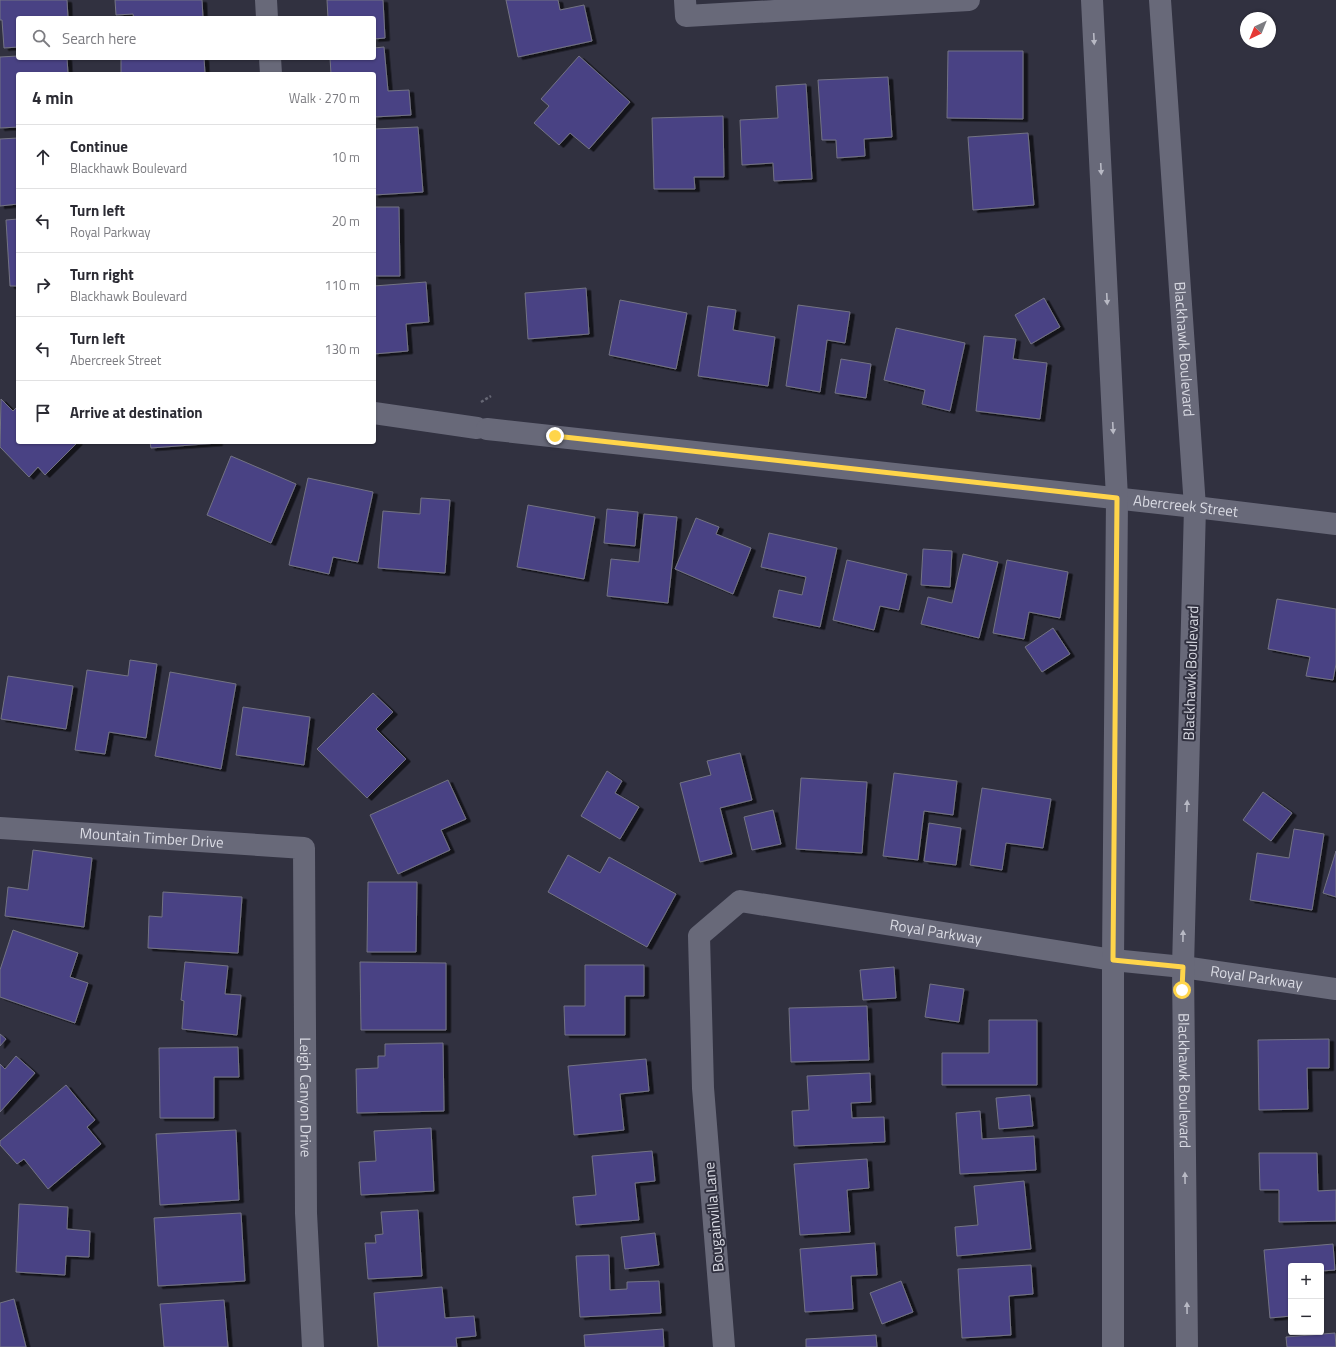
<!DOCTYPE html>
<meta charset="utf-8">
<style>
:root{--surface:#fff;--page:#f2f2f3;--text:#2b2b33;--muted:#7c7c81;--line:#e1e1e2}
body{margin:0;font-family:"Titillium Web",sans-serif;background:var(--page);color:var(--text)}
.controls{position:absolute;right:12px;bottom:12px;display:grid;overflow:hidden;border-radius:4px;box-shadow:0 1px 3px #0004}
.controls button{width:36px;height:36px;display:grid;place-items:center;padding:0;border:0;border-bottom:1px solid var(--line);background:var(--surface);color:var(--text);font:20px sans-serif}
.compass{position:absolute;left:1240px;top:12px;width:36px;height:36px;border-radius:50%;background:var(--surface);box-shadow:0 1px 3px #0004;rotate:223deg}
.stop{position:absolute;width:12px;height:12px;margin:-9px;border:3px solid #ffd54a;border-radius:50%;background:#fff}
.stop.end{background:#ffd54a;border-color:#fff;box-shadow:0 1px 4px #0008}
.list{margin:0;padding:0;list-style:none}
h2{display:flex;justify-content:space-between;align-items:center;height:52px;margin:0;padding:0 16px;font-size:17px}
h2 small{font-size:13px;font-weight:400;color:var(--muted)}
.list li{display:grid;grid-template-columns:26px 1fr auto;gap:12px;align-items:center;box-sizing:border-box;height:64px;padding:0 16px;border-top:1px solid var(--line)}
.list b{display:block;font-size:15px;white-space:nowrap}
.list p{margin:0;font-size:13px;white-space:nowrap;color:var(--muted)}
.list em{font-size:13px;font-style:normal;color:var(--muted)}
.icon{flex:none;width:22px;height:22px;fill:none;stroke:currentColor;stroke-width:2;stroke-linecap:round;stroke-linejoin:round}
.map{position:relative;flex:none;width:1336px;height:1347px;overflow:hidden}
.search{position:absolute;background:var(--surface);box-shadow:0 1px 3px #0004;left:16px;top:16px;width:360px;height:44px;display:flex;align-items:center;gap:10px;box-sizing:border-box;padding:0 14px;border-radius:4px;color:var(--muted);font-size:15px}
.panel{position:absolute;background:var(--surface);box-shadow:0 1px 3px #0004;left:16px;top:72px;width:360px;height:372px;border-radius:4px}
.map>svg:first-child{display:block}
.building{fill:#494284;stroke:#737383;filter:url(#shadow)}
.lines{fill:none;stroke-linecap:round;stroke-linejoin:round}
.path{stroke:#666774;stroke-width:2.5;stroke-dasharray:3 2;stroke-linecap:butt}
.minor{stroke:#686979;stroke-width:22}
.secondary{stroke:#686979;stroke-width:22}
.oneway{fill:#b8b9c4}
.route{stroke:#ffd54a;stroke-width:5}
.labels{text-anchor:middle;stroke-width:4;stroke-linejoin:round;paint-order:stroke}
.street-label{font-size:15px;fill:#dadbe4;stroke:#313140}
</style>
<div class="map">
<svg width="1336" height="1347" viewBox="0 0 1336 1347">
<defs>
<filter id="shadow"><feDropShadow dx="4.5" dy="2.5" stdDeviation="0" flood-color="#0009"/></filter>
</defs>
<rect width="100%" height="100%" fill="#313140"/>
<g class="building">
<path d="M0 0H67L68 18H18V47L4 48 2 20H0Z"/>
<path d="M115 0H202L203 18H134L133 14 116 15Z"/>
<path d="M327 0H383L385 38 374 39V18H328Z"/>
<path d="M506 0H558L560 10 584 5 592 41 518 57Z"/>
<path d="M384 47 388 91 409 90 411 115 374 117V74H331L330 58H374V48Z"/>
<path d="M948 51H1023V119L947 118Z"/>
<path d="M18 56V58H67L68 74H18V127L0 128V57Z"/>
<path d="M579 56 630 102 589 149 570 133 559 145 534 123 549 106 541 99Z"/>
<path d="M121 58H204L205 74H121Z"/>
<path d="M888 77 892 137 864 139 865 156 837 158 836 140H822L818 80Z"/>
<path d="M806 84 812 179 774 181 773 163 742 165 740 120 778 118 776 86Z"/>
<path d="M723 116 724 177H694L695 189H654L652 118Z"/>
<path d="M418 127 423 192 374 195V129Z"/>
<path d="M1028 133 1034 205 973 210 968 137Z"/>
<path d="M18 138V204L0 206V139Z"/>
<path d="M374 207H399L400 276H374Z"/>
<path d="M18 219V286H10L6 220Z"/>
<path d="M426 282 429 322 406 324 408 351 374 354V286Z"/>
<path d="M586 288 589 334 528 339 525 293Z"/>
<path d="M1044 298 1060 327 1031 344 1015 315Z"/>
<path d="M620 300 687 313 676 369 609 355Z"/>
<path d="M798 305 850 312 845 343 827 340 820 392 786 386Z"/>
<path d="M708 306 736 310 733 330 775 337 768 386 698 376Z"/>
<path d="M896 328 965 343 950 411 922 404 925 390 884 380Z"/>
<path d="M984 336 1016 339 1013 359 1047 363 1040 419 976 411Z"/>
<path d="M841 359 871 364 866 398 835 393Z"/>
<path d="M1 399 13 411 18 406V442H78L45 475 38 467 29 477 0 447Z"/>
<path d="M150 442H218V443L151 448Z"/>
<path d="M231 456 296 484 271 543 207 515Z"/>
<path d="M308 478 373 492 358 562 333 557 329 574 289 565Z"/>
<path d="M421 498 450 500 445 573 378 568 383 511 420 514Z"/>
<path d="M528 505 595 517 584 579 517 567Z"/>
<path d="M607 509 638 512 635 546 604 543Z"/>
<path d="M644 514 677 517 668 603 607 596 611 559 639 562Z"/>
<path d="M696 518 719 527 716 534 751 548 733 594 675 569Z"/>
<path d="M769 533 837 548 820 627 773 617 779 590 802 595 806 577 761 567Z"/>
<path d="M923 549 952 551 950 587 921 585Z"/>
<path d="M963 554 998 562 979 638 921 624 928 597 952 603Z"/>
<path d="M847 560 907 574 899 610 880 606 874 630 833 620Z"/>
<path d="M1007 560 1068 572 1060 618 1029 612 1024 639 993 633Z"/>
<path d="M1277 599 1336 609V664L1333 680 1306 676 1310 657 1268 649Z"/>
<path d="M1053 628 1070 654 1042 672 1025 647Z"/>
<path d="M130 660 157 664 146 738 109 732 105 754 75 750 87 670 128 676Z"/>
<path d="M170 672 236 684 221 769 155 756Z"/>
<path d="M8 676 73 686 66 729 1 719Z"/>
<path d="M373 693 393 712 376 729 406 759 367 798 317 749Z"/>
<path d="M243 707 310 717 304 765 236 755Z"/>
<path d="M740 753 752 800 720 808 732 854 700 862 680 783 711 775 707 761Z"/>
<path d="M607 771 622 781 615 793 639 807 620 839 581 816Z"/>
<path d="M894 773 957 781 953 815 924 811 918 860 883 856Z"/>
<path d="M801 778 867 782 862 853 796 849Z"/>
<path d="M448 780 466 819 441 830 450 850 398 874 370 815Z"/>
<path d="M982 788 1051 799 1043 848 1006 843 1002 870 970 865Z"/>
<path d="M1263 792 1292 813 1271 841 1243 820Z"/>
<path d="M773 810 781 844 752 850 744 817Z"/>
<path d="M929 823 961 828 956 865 924 861Z"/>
<path d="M1294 829 1324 834 1312 910 1250 900 1257 853 1289 858Z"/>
<path d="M33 850 92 858 84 927 5 916 8 887 28 890Z"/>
<path d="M1336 851V897L1323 893Z"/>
<path d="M568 855 600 873 609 857 676 894 647 947 548 892Z"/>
<path d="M368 882H417L416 952H367Z"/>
<path d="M163 892 242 897 238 953 148 948 149 916 162 917Z"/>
<path d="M13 930 78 953 70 977 88 983 75 1023 0 997V970Z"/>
<path d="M185 962 228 966 225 994 241 995 237 1035 182 1029 184 1001 181 1000Z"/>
<path d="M360 962 446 963V1030H361Z"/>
<path d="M585 965H644V996H625V1035H565L564 1006H585Z"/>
<path d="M894 967 896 998 863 1000 860 970Z"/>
<path d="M930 984 964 989 959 1022 925 1017Z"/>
<path d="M867 1006 869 1060 791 1062 789 1008Z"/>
<path d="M989 1020H1037V1085H942V1053H989Z"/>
<path d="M0 1034 6 1039 0 1046Z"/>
<path d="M1329 1039V1068H1307L1308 1109 1259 1110 1258 1040Z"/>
<path d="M443 1043 444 1111 357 1113 356 1069 378 1068V1056H385V1044Z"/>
<path d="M238 1047 239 1077H214V1118H160L159 1048Z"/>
<path d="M16 1056 35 1073 0 1112V1064L5 1069Z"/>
<path d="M646 1059 649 1091 620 1094 624 1130 574 1135 568 1066Z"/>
<path d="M870 1073 871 1102 851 1103 852 1118 884 1117 885 1142 794 1146 792 1111 809 1110 807 1076Z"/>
<path d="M66 1085 95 1120 87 1127 101 1144 48 1189 24 1159 17 1164 0 1145V1141Z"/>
<path d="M1030 1095 1033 1126 999 1129 996 1098Z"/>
<path d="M980 1111 982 1139 1034 1136 1036 1170 960 1174 956 1113Z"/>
<path d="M431 1128 434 1191 361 1195 359 1162 376 1161 374 1131Z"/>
<path d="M236 1130 239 1200 160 1205 156 1134Z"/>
<path d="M652 1151 655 1181 635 1183 639 1220 576 1225 573 1197 596 1195 592 1156Z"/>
<path d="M1259 1153H1317L1318 1191 1336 1190V1221L1279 1222V1190H1260Z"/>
<path d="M867 1159 869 1188 847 1190 850 1232 800 1235 794 1164Z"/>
<path d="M1024 1181 1031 1249 957 1256 955 1227 978 1225 974 1186Z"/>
<path d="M19 1204 68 1207 67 1229 90 1231 89 1257 66 1256 65 1275 16 1272Z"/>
<path d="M418 1210 422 1276 368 1279 365 1243H376L375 1235 383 1234 381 1212Z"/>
<path d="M241 1213 245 1281 158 1286 154 1218Z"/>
<path d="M655 1233 659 1265 625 1269 621 1237Z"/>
<path d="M875 1243 877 1275 851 1276 853 1309 805 1312 800 1249Z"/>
<path d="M1333 1244 1335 1270 1321 1271V1266H1291V1316L1270 1318 1264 1250Z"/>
<path d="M609 1255 610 1290 627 1289V1282L659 1281 661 1313 580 1317 576 1256Z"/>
<path d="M1031 1265 1033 1294 1009 1296 1011 1335 962 1338 958 1269Z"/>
<path d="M901 1281 913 1312 882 1324 870 1293Z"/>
<path d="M442 1287 445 1318 474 1316 476 1336 456 1338 457 1347H378L374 1293Z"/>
<path d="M14 1299 26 1347H0V1303Z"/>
<path d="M224 1300 228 1347H164L160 1304Z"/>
<path d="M663 1329 664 1347H585L584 1335Z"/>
<path d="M1335 1333 1336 1347H1287L1286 1337Z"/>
<path d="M876 1335 877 1347H806V1339Z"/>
</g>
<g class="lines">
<path class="path" d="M481 402 491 396"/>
<g class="minor">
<path d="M266 0 267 18"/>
<path d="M685 0 686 16 969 0"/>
<path d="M270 58 271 74"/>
<path d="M374 413 477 428"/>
<path id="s1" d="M487 429 1195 507 1336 524"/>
<path id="s2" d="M0 828 304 848 306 1213 313 1347"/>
<path id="s3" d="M724 1347 703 1088 699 936 740 901 1113 960 1183 967 1336 989"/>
</g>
<g class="secondary">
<path d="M1092 0 1117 498 1113 960V1347"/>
<path id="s4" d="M1160 0 1195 507 1183 967 1187 1347"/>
</g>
</g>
<defs><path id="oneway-solid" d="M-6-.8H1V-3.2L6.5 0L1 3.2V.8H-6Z"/></defs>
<g class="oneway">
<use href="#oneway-solid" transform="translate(1094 39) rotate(87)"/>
<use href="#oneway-solid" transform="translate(1101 169) rotate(87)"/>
<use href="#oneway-solid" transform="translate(1107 299) rotate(87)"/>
<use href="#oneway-solid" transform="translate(1113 428) rotate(87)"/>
<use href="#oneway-solid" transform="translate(1187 806) rotate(-88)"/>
<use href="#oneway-solid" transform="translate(1183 936) rotate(-89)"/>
<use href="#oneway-solid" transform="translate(1185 1178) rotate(-91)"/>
<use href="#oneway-solid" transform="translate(1187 1308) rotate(-91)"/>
</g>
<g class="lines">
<path class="route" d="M555 436 1117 498 1113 960 1183 967 1182 990"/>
</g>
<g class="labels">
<g class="street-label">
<text dy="5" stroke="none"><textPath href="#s4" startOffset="350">Blackhawk Boulevard</textPath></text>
<text dy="5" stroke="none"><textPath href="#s1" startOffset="703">Abercreek Street</textPath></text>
<text transform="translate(1191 673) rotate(-88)" y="5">Blackhawk Boulevard</text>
<text dy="5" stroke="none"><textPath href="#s2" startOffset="152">Mountain Timber Drive</textPath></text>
<text dy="5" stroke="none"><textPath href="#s3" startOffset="664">Royal Parkway</textPath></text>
<text dy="5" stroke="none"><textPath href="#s3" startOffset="988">Royal Parkway</textPath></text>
<text dy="5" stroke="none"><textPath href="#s4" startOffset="1082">Blackhawk Boulevard</textPath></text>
<text dy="5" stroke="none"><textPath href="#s2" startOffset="554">Leigh Canyon Drive</textPath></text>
<text transform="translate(714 1217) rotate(-95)" y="5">Bougainvilla Lane</text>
</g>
</g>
</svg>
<div class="controls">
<button>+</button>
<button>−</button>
</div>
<svg class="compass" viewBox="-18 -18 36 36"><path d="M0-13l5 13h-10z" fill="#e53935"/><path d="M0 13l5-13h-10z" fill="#7c7c81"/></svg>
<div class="stop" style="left:1182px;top:990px"></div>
<div class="stop end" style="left:555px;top:436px"></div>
<div class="search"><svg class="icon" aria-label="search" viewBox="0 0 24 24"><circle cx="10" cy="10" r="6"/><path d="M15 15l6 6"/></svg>Search here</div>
<section class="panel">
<h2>4 min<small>Walk · 270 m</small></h2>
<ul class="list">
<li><svg class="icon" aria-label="ahead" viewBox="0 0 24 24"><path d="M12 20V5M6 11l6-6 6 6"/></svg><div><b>Continue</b><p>Blackhawk Boulevard</p></div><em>10 m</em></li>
<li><svg class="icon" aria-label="left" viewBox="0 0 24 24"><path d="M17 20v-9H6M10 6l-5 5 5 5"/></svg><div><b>Turn left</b><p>Royal Parkway</p></div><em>20 m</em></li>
<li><svg class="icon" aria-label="right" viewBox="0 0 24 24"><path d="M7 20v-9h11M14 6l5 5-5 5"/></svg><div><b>Turn right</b><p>Blackhawk Boulevard</p></div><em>110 m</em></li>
<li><svg class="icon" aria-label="left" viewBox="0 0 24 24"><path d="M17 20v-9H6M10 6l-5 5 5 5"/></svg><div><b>Turn left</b><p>Abercreek Street</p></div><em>130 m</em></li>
<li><svg class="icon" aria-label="arrive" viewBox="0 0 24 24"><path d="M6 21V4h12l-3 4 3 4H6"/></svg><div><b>Arrive at destination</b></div></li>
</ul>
</section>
</div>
